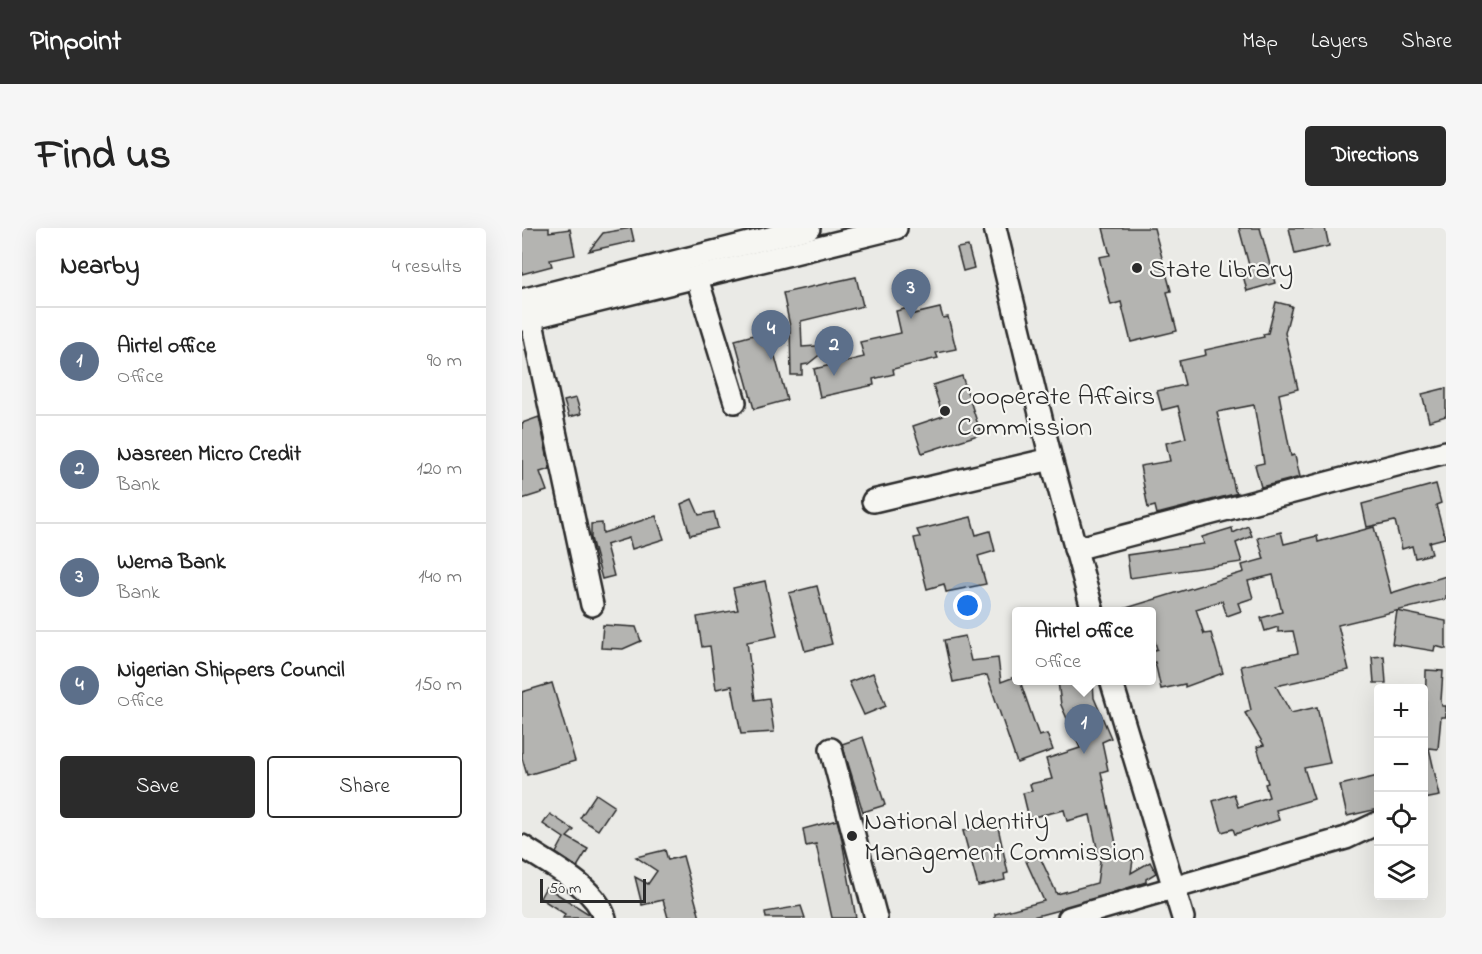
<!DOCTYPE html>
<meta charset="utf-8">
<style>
:root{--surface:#fff;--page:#f6f6f6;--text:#222;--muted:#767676;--line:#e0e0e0;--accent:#2b2b2b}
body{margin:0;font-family:"Indie Flower",sans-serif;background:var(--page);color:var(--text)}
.controls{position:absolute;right:18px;bottom:18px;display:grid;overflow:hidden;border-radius:6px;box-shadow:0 6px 24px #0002}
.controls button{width:54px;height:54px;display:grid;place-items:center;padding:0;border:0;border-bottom:2px solid var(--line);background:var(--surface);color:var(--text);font:30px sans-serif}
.scale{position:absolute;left:18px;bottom:15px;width:106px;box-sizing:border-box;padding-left:6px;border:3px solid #2b2b2b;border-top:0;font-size:16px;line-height:21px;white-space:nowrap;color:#2b2b2b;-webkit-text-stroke:4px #f6f6f2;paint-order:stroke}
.you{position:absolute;left:446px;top:378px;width:21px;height:21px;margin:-15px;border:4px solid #fff;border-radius:50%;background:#1a73e8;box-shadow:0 0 0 9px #1a73e833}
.badge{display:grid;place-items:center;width:39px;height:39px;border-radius:50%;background:var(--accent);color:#fff;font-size:20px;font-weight:700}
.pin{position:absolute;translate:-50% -50px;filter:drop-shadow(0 2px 3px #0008)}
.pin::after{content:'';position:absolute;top:32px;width:21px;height:18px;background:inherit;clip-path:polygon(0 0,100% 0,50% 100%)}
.popup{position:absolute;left:490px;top:379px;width:144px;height:78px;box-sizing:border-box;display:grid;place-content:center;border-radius:6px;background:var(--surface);filter:drop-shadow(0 2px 4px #0005);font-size:20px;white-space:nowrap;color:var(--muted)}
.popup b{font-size:22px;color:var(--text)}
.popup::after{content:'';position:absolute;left:50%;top:100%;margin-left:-12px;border:12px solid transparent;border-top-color:var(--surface)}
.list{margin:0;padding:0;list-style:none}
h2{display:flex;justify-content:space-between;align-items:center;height:78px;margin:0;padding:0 24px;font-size:26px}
h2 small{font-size:20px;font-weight:400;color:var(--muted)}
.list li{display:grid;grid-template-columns:39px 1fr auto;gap:18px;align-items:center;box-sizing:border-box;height:108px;padding:0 24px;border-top:2px solid var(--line)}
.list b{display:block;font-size:22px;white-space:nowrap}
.list p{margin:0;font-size:20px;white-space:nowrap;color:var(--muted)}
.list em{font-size:20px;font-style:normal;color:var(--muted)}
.actions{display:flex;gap:12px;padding:18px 24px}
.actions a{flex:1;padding:14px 0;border:2px solid var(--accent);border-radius:6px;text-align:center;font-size:21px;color:var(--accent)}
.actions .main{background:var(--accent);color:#fff}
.icon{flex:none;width:33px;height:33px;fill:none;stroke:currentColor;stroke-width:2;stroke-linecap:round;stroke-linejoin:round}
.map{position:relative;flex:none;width:924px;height:690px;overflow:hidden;border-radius:6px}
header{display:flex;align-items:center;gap:36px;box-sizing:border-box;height:84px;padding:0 30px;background:var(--accent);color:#fff}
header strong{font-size:28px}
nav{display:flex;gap:33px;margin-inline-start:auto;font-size:21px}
.intro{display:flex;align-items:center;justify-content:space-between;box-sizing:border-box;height:144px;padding:0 36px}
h1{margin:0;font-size:42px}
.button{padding:15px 27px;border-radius:6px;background:var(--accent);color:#fff;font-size:21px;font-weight:700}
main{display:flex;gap:36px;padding:0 36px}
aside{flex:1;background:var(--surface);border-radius:6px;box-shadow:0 6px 24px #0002}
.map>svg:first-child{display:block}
.building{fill:#b4b4b1;stroke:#2b2b2b;stroke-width:1.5}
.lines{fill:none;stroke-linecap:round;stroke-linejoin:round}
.minor-casing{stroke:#2b2b2b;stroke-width:26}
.minor{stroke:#f6f6f2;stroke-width:21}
.poi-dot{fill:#2b2b2b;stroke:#f6f6f2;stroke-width:2}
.labels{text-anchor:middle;stroke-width:4.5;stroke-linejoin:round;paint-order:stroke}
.poi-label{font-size:27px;fill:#2b2b2b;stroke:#f6f6f2;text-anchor:start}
</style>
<header>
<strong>Pinpoint</strong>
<nav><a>Map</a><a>Layers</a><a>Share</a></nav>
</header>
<div class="intro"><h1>Find us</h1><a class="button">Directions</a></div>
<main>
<aside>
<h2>Nearby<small>4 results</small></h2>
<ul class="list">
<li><span class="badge" style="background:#5c6f8a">1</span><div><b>Airtel office</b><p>Office</p></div><em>90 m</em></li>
<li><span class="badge" style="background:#5c6f8a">2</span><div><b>Nasreen Micro Credit</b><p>Bank</p></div><em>120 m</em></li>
<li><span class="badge" style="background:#5c6f8a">3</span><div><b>Wema Bank</b><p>Bank</p></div><em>140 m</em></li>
<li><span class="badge" style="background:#5c6f8a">4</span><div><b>Nigerian Shippers Council</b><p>Office</p></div><em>150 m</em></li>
</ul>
<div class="actions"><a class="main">Save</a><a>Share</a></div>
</aside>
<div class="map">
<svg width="924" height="690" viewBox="0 0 924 690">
<rect width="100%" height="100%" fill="#eaeae6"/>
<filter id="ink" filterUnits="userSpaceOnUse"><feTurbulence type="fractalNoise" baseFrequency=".0167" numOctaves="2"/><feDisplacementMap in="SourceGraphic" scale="12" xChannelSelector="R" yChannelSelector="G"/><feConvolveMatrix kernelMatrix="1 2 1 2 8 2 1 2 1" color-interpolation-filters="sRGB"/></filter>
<g filter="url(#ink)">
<g class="building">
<path d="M0 0H27V4L48 1 53 27 28 32 30 38 0 46Z"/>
<path d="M109 0 112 13 67 23 81 5Z"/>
<path d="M581 0H632L649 63 645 64 655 103 609 114 599 74 589 77 577 29 588 27Z"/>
<path d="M717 0H738L753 55 725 63 720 43 728 41Z"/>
<path d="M767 0H803L807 18 773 26Z"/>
<path d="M446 18 452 40 441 43 435 20Z"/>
<path d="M334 49 341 78 279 93 280 119 310 117 286 136 280 137V147H269L268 98 261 65Z"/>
<path d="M754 74 770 78 763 105 776 161 757 166 769 228 773 227 778 249 739 259 733 237 742 235 732 177 695 184 713 263 716 265 635 286 633 278 626 280 618 238 648 233 644 215 664 210 656 178 640 182 635 163 663 157 657 133 684 127 683 122 742 109 741 106 746 105Z"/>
<path d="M391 79 392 86 418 80 421 90 426 89 434 121 414 125 416 130 371 141 372 146 351 151 352 157 298 169 292 141 342 129 338 114 379 105 374 83Z"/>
<path d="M246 103 265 172 232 181 213 112Z"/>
<path d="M440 148 459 206 400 225 391 198 421 188 411 157Z"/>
<path d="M924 160V188L907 193 900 166Z"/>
<path d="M54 170 59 186 47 189 42 173Z"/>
<path d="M17 189 28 241 18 244 25 263 0 271V195Z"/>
<path d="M914 256 919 275 914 277 923 310 907 314 910 326 893 330 890 318 880 321 873 293 845 299 840 276Z"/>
<path d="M170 271 177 287 192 284 196 300 168 307 159 276Z"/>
<path d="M134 288 142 311 110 321 107 310 84 317 92 348 80 351 69 310V296L80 295 81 305Z"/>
<path d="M449 289 454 307 468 303 473 323 456 328 464 356 424 364 422 356 405 361 392 310 398 309 395 302Z"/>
<path d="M726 298 730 308 714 315 720 334 608 350 605 327 682 316 680 309 710 300 711 305Z"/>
<path d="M852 299 869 365 924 348V371L816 397 827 442 754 458 769 485 795 479 808 535 782 540 792 571 754 582 757 592 713 606 711 601 700 604 691 573 712 566 716 579 747 569 743 556 746 555 735 519 742 517 723 485 729 482 719 438 776 425 771 403 756 404V399L743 403 739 390 760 384 751 347 726 353 731 370 716 375 719 383 705 388 700 373 674 381 682 406 689 405 701 445 663 459V456L639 461 633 434 630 435V423L635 421 630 404V384H601V381L722 344 720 337 742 331 736 310 759 304 762 316 795 308 796 314Z"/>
<path d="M243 353 255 408 225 414 233 472 247 470 252 504 219 506 210 458 194 461 188 418 180 419 175 389 216 382 211 360Z"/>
<path d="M295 358 310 416 283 423 267 365Z"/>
<path d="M875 383 924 393V421L913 418 912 423 870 416Z"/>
<path d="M81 397 114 399 119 413 101 421 79 420Z"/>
<path d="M443 408 449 433 476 430 479 454 495 448V453H498L517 508 525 506 531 522 495 535 465 447 431 454 422 412Z"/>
<path d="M862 428 864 455H852L850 429Z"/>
<path d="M904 442 921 443 919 473 920 478H924V489H919L916 521 907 520 918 568 902 571Z"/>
<path d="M351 445 364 478 342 487 327 454Z"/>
<path d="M536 453H571L572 470 589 510 580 514 586 542 579 544 597 630 611 632 609 645 628 634 634 645 624 651V654L537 682 507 690H473V686L522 673 504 633 517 627 535 666 575 655 578 634 568 587 545 593 542 582 507 590 501 565 510 563 508 556 530 551 524 531 558 520 539 477Z"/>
<path d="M30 455 53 533 5 547 0 530V464Z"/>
<path d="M341 509 363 577 341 584 320 516Z"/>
<path d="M856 548V581L825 588 818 557Z"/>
<path d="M74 566 92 578 76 602 58 590Z"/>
<path d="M28 586 52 602 45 609 66 621 55 639 34 625 42 610 21 596Z"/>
<path d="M315 592 319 607 334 690H310L294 616 284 618 281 601Z"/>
<path d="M468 596 469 600 476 599 486 645 482 646 483 652 456 658 441 603Z"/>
<path d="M143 622 146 632 161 628 178 690H146L141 672 120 677 113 649 126 656 135 643 114 629Z"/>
<path d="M24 659 67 686 69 690H41L43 686 18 670Z"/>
<path d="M279 678 283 690H244L243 684Z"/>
</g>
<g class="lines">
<defs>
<g id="minor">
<path d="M473 0 529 231 571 384"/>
<path d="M175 50 213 174"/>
<path d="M0 72 287 0"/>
<path d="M9 90 70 377"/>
<path d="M0 92 374 0"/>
<path d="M351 273 529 231"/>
<path d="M553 321 924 224"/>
<path d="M589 452 661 690"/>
<path d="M309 521 354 690"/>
<path d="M0 618C27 637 72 657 83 690"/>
<path d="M547 690 824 610 856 595"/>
</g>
</defs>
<use href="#minor" class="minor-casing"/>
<use href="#minor" class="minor"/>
</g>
</g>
<g class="poi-dot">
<circle cx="615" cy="40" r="6"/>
<circle cx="423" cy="183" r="6"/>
<circle cx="330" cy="608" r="6"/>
</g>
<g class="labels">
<g class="poi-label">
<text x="627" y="49">State Library</text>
<text x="435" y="176">Cooperate Affairs<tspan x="435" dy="31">Commission</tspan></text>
<text x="342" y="601">National Identity<tspan x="342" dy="31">Management Commission</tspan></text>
</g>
</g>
</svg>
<div class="controls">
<button>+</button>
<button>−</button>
<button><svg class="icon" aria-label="locate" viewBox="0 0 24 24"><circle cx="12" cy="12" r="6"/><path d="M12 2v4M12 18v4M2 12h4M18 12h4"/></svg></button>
<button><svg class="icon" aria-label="layers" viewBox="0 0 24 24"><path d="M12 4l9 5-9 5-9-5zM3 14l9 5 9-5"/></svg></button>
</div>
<div class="scale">50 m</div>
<div class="you"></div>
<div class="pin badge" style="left:562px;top:526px;background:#5c6f8a">1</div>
<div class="popup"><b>Airtel office</b>Office</div>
<div class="pin badge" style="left:312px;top:148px;background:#5c6f8a">2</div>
<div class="pin badge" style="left:389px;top:91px;background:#5c6f8a">3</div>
<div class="pin badge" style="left:249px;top:132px;background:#5c6f8a">4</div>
</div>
</main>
